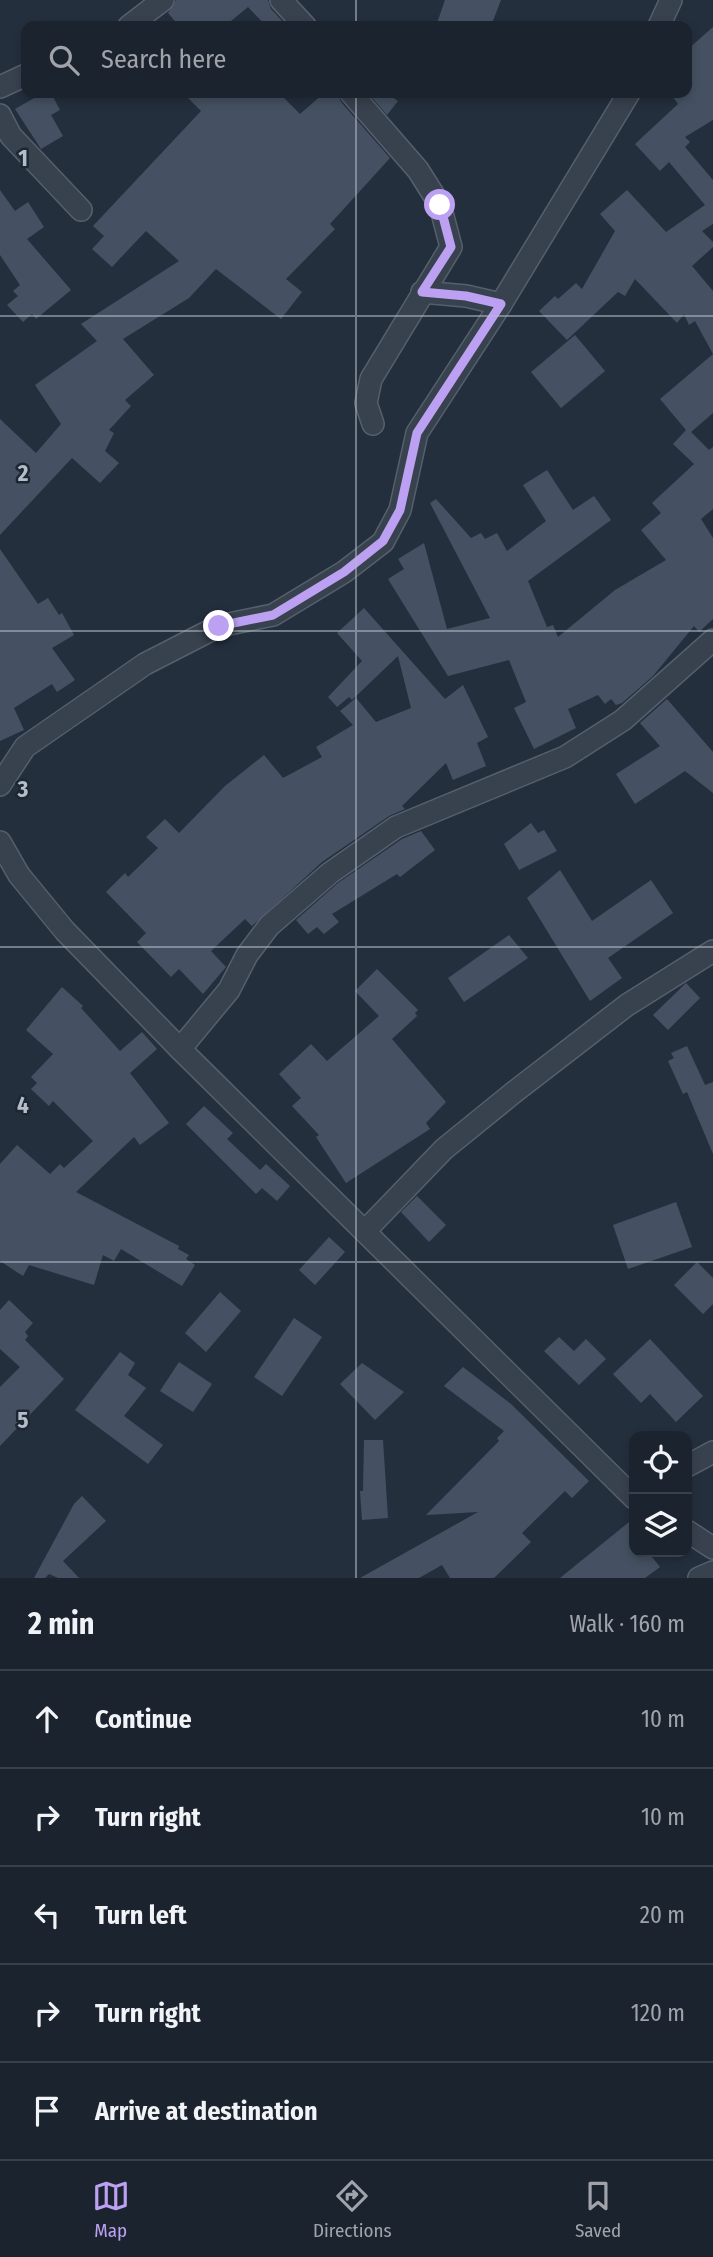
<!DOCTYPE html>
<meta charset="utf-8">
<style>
:root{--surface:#1b232e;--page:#282f3a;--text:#f1f3f6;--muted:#a0a4aa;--line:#39404a;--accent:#bca0f2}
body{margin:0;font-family:"Fira Sans Condensed",sans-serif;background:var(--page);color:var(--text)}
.controls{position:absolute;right:21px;bottom:21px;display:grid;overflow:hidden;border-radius:14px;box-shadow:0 4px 10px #0003}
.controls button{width:63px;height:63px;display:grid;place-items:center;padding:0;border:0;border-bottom:2px solid var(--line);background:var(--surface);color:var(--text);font:35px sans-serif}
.stop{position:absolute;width:21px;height:21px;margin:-16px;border:5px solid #bca0f2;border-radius:50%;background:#fff}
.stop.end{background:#bca0f2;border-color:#fff;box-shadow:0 2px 7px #0008}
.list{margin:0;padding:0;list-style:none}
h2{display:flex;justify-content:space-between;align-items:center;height:91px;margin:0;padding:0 28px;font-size:30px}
h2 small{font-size:23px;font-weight:400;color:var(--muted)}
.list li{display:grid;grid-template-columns:46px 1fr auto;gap:21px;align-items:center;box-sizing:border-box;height:98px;padding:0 28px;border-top:2px solid var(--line)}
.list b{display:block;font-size:26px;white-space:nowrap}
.list em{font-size:23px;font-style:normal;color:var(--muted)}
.icon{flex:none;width:38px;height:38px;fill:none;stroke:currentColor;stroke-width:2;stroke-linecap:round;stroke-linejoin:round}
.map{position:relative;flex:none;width:713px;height:1578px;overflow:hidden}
.search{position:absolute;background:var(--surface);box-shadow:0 4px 10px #0003;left:21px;right:21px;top:21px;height:77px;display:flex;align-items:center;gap:18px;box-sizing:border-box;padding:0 24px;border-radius:14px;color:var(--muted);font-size:26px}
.sheet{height:581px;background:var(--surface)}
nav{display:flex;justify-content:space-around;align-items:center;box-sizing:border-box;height:98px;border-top:2px solid var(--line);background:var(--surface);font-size:19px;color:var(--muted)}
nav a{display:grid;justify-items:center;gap:4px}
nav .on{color:var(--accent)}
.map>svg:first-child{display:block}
.building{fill:#455162}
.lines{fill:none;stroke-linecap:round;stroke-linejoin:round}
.minor-casing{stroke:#565f6c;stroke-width:24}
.minor{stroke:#38414e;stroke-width:21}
.route{stroke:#bca0f2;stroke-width:9}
.grid{fill:none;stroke:#b4bcc9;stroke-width:2;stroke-opacity:0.55}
.grid-label{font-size:23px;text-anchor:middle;font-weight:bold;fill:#b4bcc9;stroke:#1d2633;stroke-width:5;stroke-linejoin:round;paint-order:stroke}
</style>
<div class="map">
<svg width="713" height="1578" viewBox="0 0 713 1578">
<rect width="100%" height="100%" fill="#242f3e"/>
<g class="building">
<path d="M176 0H268L271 9 287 26H266L248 7 225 26H179L168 13Z"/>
<path d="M445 0H501L491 26H436Z"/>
<path d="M713 27V120L685 137 690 142 685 147 713 180V224L702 231 713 242V247L692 266 713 291V413L691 432 709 450 713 447V509L701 519 713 538V619L699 632 694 626 653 676 622 703 616 705 611 699 605 704 598 695 568 709 576 728 534 749 514 708 526 702 509 660 448 676 388 579 404 569 398 559 424 543 447 629 490 618 430 503 436 499 471 538 481 533 485 539 497 533 507 551 546 521 523 485 547 470 573 510 594 496 611 520 528 581 547 627 553 625 558 637 615 590 666 560 641 530 661 513 652 503 694 464 673 444 686 430 660 399 713 354 695 321 689 325 684 314 677 323 635 279 625 296 618 292 567 340 539 311 555 296 558 299 576 283 582 289 615 231 600 214 627 190 666 232 705 205 669 162 660 171 635 144 678 104 670 93H687V50Z"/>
<path d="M43 93H51L60 110 51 115 63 136 41 149 15 109Z"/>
<path d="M183 93H279L300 114 324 93H338L341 102 390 158 330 224 335 229 286 279 302 292 281 319 216 269 189 298 123 339 154 375 125 400 131 406 109 430 114 433 105 451 119 463 100 483 72 458 0 535V419L36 453 61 424 35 385 97 341 81 324 179 261 146 231 112 267 92 249 104 236 93 226 201 111Z"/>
<path d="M368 93H386L398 101 387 115Z"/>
<path d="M0 190 15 211 28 202 44 227 27 239 71 290 36 319 32 314 23 322 7 305 18 296 13 291 20 285 0 255Z"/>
<path d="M575 335 605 371 561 408 531 372Z"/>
<path d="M0 549 38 604 48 598 59 615 62 613 74 635 52 648 75 680 57 692 52 684 14 708 24 730 0 741Z"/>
<path d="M364 608 445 699 463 685 488 737 477 743 486 766 453 780 446 763 402 806 405 809 389 816 322 862 252 926 245 919 211 951 226 967 203 994 179 969 171 977 137 942 146 933 106 892 125 873 128 877 158 848 146 837 165 819 179 833 225 786 264 755 283 778 322 757 316 747 353 725 340 711 356 698 376 722 411 708 398 656 352 700 349 697 337 707 328 697 362 661 337 633Z"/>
<path d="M667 699 713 752V793L685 771 635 804 616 774 660 746 640 723Z"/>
<path d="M531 823 538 833 544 830 557 851 519 870 504 844Z"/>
<path d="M421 831 435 850 400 877 397 874 332 914 339 922 324 934 317 927 308 934 296 920 338 883 402 839Z"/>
<path d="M560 870 592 921 651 880 673 913 608 958 622 978 590 1001 527 898Z"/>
<path d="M509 935 528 958 464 1002 448 978Z"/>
<path d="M377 969 418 1010 415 1013 417 1016 392 1039 446 1102 426 1123 430 1129 346 1183 316 1137 319 1135 292 1106 301 1098 279 1074 311 1044 327 1061 379 1016 355 991Z"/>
<path d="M686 983 700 998 668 1030 653 1015Z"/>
<path d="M62 987 83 1006 81 1008 120 1051 142 1032 157 1049 130 1073 169 1123 140 1145 134 1137 76 1192 179 1246 178 1249 189 1255 186 1259 195 1265 182 1286 121 1249 114 1261 103 1255 94 1285 29 1265 23 1276 0 1261V1164L17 1145 50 1174 60 1164 64 1168 93 1141 53 1101 49 1106 31 1089 37 1083 31 1077 53 1054 26 1030Z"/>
<path d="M687 1046 705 1085 713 1082V1154L687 1092 683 1094 668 1061 674 1058 671 1053Z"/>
<path d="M204 1106 233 1133 227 1139 260 1170 266 1164 290 1186 277 1201 262 1188 256 1194 186 1124Z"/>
<path d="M417 1196 446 1225 429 1242 401 1212Z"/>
<path d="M676 1202 692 1247 628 1269 613 1225Z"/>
<path d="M329 1237 345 1252 315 1285 299 1270Z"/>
<path d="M697 1262 713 1278V1304L703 1314 674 1285Z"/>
<path d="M220 1292 241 1311 206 1352 185 1333Z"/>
<path d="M9 1300 33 1323 25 1332 28 1336 25 1340 64 1379 0 1446V1387L20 1367 0 1349V1310Z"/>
<path d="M294 1318 322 1337 282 1396 254 1377Z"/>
<path d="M559 1337 574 1351 586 1339 606 1359 579 1385 544 1351Z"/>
<path d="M650 1339 703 1396 676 1422 650 1394 641 1403 613 1374Z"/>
<path d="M120 1352 135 1363 128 1375 146 1388 124 1416 163 1445 148 1464 75 1410Z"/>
<path d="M179 1362 212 1384 193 1412 160 1391Z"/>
<path d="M362 1363 404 1392 375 1420 340 1384Z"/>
<path d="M463 1367 511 1404 589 1481 572 1498 565 1491 522 1533 531 1542 494 1578H450L442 1565 419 1578H360L478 1512 426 1515 499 1441 497 1438 504 1431 444 1386Z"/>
<path d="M364 1440H383L388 1518 362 1520 360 1491H363Z"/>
<path d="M82 1496 106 1521 63 1561 79 1578H58L49 1574 45 1578H34L74 1504Z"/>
<path d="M634 1518V1552H648L660 1567 645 1578H560Z"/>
</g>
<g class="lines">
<defs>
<g id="minor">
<path d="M281 0 305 26"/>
<path d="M129 26 163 0"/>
<path d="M659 26 671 0"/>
<path d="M0 87 26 75"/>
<path d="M351 93 418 170 440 205 451 247 371 379 366 403 373 424"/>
<path d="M0 115 11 136 81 210"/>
<path d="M422 292 466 296 501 304"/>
<path d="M0 785 25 747 145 664 219 626 273 615 344 572 383 542 400 510 417 433 501 304 629 93"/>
<path d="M0 842 19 875 65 931 180 1049 634 1498"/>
<path d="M180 1049 229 990 247 955 269 926 330 873 396 827 565 757 623 720 713 640"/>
<path d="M365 1231 444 1149 513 1093 627 1005 713 951"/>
<path d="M687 1466 713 1452"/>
<path d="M687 1531 713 1548"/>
<path d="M699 1578 713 1572"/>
</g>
</defs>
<use href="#minor" class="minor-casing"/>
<use href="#minor" class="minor"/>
</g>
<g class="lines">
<path class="route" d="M219 626 273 615 344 572 383 541 400 510 417 433 501 304 466 296 422 292 451 247 440 205"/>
</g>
<path class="grid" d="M356 0V26M356 93V1578M0 316H713M0 631H713M0 947H713M0 1262H713"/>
<g class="grid-label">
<text x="23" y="166">1</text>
<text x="23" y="481">2</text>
<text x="23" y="797">3</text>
<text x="23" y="1113">4</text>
<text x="23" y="1428">5</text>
</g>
</svg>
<div class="controls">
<button><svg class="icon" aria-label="locate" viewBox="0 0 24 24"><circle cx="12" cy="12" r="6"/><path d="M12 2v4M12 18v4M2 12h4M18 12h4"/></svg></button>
<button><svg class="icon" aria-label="layers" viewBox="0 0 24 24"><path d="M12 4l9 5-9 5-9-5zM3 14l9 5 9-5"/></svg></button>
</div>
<div class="stop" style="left:440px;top:205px"></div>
<div class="stop end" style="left:219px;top:626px"></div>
<div class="search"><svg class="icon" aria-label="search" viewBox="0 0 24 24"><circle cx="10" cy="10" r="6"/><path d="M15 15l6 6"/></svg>Search here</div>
</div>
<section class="sheet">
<h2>2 min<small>Walk · 160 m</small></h2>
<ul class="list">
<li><svg class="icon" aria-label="ahead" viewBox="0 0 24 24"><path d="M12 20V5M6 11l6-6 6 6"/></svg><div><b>Continue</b></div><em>10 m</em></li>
<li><svg class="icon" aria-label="right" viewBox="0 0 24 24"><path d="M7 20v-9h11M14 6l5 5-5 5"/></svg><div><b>Turn right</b></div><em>10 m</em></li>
<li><svg class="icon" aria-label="left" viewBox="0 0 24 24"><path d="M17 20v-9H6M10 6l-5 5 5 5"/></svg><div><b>Turn left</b></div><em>20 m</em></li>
<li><svg class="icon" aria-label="right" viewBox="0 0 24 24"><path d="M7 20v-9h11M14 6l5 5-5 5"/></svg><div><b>Turn right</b></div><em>120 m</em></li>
<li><svg class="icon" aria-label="arrive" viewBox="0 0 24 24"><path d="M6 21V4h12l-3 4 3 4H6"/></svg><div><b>Arrive at destination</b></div></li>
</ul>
</section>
<nav>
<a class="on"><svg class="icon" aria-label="map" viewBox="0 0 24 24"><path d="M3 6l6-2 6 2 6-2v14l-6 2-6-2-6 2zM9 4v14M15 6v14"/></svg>Map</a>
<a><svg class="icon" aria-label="directions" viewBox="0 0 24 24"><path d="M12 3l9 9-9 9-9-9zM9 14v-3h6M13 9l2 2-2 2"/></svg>Directions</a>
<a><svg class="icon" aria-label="saved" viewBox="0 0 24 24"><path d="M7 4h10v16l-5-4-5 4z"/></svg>Saved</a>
</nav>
